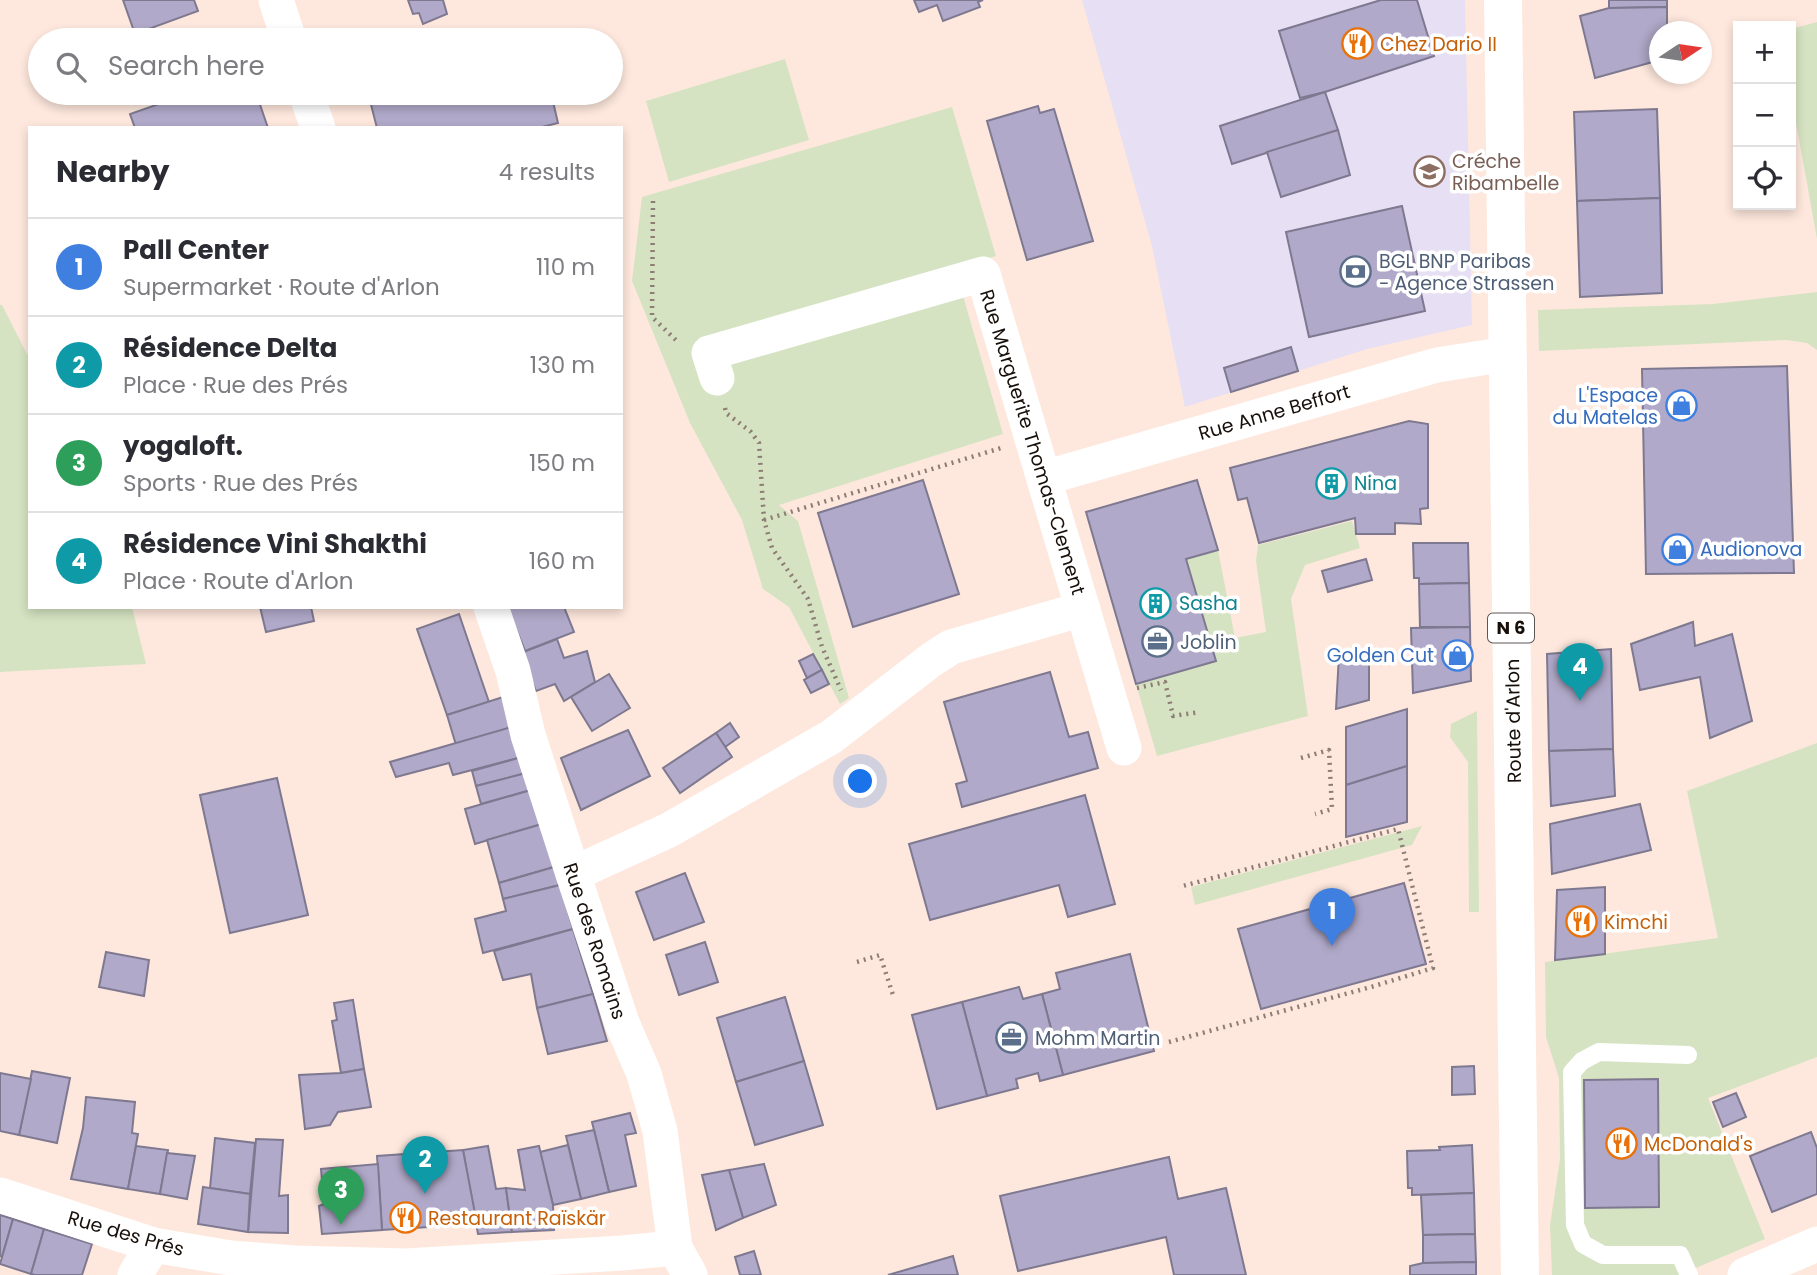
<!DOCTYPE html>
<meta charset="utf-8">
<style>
:root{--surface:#fff;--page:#f7f7f7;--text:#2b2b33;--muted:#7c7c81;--line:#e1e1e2;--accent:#6c67e0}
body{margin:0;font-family:Poppins,sans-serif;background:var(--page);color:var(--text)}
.controls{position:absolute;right:21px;top:21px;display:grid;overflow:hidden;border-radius:0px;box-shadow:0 4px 10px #0003}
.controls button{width:63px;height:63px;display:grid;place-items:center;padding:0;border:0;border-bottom:2px solid var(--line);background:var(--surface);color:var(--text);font:35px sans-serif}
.compass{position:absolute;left:1649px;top:21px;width:63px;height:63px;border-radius:50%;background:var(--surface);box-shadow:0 4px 10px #0003;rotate:77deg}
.you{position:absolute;left:861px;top:782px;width:24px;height:24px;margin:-18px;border:5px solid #fff;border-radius:50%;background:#1a73e8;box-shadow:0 0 0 10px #1a73e833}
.badge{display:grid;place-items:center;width:46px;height:46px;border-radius:50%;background:var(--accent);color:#fff;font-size:23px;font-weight:700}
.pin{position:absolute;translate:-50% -58px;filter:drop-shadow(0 2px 4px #0008)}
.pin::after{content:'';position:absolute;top:37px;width:24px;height:21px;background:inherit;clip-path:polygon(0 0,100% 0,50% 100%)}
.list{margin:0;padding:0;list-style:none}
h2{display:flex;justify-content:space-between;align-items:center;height:91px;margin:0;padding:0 28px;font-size:30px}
h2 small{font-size:23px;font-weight:400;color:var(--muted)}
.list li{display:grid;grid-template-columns:46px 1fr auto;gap:21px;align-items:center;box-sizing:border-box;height:98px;padding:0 28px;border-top:2px solid var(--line)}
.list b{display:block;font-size:26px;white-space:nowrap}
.list p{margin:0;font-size:23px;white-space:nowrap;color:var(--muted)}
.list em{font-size:23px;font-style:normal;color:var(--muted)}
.icon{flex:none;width:38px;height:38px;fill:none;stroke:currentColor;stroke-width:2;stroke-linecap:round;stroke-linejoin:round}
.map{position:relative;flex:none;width:1817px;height:1275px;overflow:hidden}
.search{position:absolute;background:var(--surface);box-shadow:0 4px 10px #0003;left:28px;top:28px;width:595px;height:77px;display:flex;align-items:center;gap:18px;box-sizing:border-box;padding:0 24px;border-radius:38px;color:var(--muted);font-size:26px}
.panel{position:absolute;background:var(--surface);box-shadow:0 4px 10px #0003;left:28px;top:126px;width:595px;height:483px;border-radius:0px}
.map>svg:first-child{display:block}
.commercial{fill:#e7dff4}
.green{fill:#d5e3c2}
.building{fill:#b0a9c9;stroke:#7e7990;stroke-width:2}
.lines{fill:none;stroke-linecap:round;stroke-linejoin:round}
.path{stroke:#8d7d75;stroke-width:4.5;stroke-dasharray:2 5;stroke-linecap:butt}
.lane{stroke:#fff;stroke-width:18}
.street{stroke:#fff;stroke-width:35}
.primary{stroke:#fff;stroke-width:38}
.labels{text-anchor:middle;stroke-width:7;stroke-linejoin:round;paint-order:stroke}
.shield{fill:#fff;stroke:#5d5754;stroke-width:2}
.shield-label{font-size:18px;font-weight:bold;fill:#170f0a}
.food-label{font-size:19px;fill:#c56008;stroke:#fff;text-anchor:start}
.education-label{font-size:19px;fill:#785e54;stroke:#fff;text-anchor:start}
.service-label{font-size:19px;fill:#4e5e75;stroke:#fff;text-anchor:start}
.shop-label{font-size:19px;fill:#366cbe;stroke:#fff;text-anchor:end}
.street-label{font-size:19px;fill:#170f0a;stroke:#fff}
.culture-label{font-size:19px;fill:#0d838f;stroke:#fff;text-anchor:start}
</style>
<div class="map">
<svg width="1817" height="1275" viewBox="0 0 1817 1275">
<rect width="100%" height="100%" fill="#fee8dd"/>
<path class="commercial" d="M1082 0H1465L1472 325 1367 349 1185 407 1152 246Z"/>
<g class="green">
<path d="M1817 22V239L1791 95V29Z"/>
<path d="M785 59 809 140 669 182 646 101Z"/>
<path d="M952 107 996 256 955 268 1003 434 779 505 798 521 849 698 840 704 789 607 763 589 742 520 690 423 632 281 642 197Z"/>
<path d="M1817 292V350L1807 343 1786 340 1539 351 1538 310 1713 304Z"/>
<path d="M0 305H2L30 360V607H132L146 664 0 672Z"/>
<path d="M1352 521 1360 548 1305 565 1291 599 1308 716 1157 756 1136 684 1215 661 1186 559 1218 550 1235 638 1266 632 1256 561 1258 545Z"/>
<path d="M1477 711 1479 912H1469L1468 762 1450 737 1451 724Z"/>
<path d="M1817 743V1057L1708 1098 1765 1239 1679 1275H1552L1550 1225 1560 1159 1559 1078 1546 1037 1545 962 1718 938 1687 791Z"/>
<path d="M1422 826 1412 845 1195 905 1191 887Z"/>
</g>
<g class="building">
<path d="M123 0H194L198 11 135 34Z"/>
<path d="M408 0H443L447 14 423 24 419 13 413 14Z"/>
<path d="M914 0H983L978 2 980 7 943 21 937 5 919 12Z"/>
<path d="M1381 0H1417L1434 56 1325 92 1300 98 1279 31Z"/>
<path d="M1609 0H1667V7L1609 8Z"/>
<path d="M1667 7V32H1660V60L1595 78 1580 16 1609 8Z"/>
<path d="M1325 92 1338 130 1232 164 1220 126Z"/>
<path d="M190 93H256L268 128H135L130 114Z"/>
<path d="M368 93H429V95L437 93H551L558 123 538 128H377Z"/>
<path d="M1038 106 1040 113 1054 109 1093 241 1027 260 987 121Z"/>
<path d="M1657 109 1660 198 1577 201 1574 112Z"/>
<path d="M1338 130 1350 175 1281 197 1267 152Z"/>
<path d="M1660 198 1662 293 1580 297 1577 201Z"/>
<path d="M1402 206 1425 311 1309 337 1286 232Z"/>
<path d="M1291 347 1298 371 1231 392 1224 368Z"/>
<path d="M1787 366 1794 573 1646 574 1642 369Z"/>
<path d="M1409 421 1428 424V508L1420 509 1421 524 1395 523V534H1356L1355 518 1259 543 1247 498 1238 500 1230 468Z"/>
<path d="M923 480 959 594 853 627 818 513Z"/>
<path d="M1197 480 1218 550 1186 559 1216 661 1136 684 1086 512Z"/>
<path d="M1413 543H1468L1469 583 1419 584V578H1414Z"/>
<path d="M1366 559 1372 580 1328 592 1322 571Z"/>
<path d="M1469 583 1470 627H1420L1419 584Z"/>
<path d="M260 607H311L314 621 266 632Z"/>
<path d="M514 607H564L574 632 525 651 508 609Z"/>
<path d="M459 614 489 702 447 715 417 629Z"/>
<path d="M1693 622 1695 646 1732 634 1752 721 1710 738 1700 677 1640 690 1631 644Z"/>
<path d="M1470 627 1471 681 1413 693 1411 628Z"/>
<path d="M557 639 564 658 587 651 595 682 564 701 555 684 536 691 521 653Z"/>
<path d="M1611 649 1613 749 1549 751 1547 654Z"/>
<path d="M1369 650V700L1336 709 1339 655Z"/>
<path d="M813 654 822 670 807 678 799 661Z"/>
<path d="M822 670 829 684 811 693 804 680Z"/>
<path d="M1050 672 1069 737 1088 732 1098 768 962 807 956 784 967 781 944 702Z"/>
<path d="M609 674 630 708 592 731 571 697Z"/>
<path d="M503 697 512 727 456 745 447 715Z"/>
<path d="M1407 709V766L1346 785V727Z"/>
<path d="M730 723 739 737 725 747 716 733Z"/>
<path d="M512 727 522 757 453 775 449 763 396 777 390 762Z"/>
<path d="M628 730 650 776 581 810 561 758Z"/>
<path d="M716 733 732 757 680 793 663 768Z"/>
<path d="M1613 749 1615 796 1551 806 1549 751Z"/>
<path d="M522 757 526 773 476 786 472 771Z"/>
<path d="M1407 766V822L1346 837V785Z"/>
<path d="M526 773 531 790 481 804 476 786Z"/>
<path d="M277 778 308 915 230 933 200 795Z"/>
<path d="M531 790 542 824 475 844 465 809Z"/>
<path d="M1085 795 1115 904 1068 917 1059 885 930 920 909 844Z"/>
<path d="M1640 804 1651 850 1552 874 1550 824Z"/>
<path d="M542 824 554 867 499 883 487 840Z"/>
<path d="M554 867 560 885 503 899 499 883Z"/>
<path d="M685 873 704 922 654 940 636 892Z"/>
<path d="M1404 883 1426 964 1261 1009 1238 929Z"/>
<path d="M560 885 573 929 483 953 475 919 506 911 503 899Z"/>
<path d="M1605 887V954L1555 960 1557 890Z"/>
<path d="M573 929 593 994 537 1008 531 974 503 980 494 951Z"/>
<path d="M705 942 718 982 679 995 666 955Z"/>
<path d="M106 952 149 960 144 996 99 987Z"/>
<path d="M1130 954 1154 1051 1063 1075 1042 994 1060 989 1056 973Z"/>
<path d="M1019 987 1023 999 1042 994 1063 1075 1040 1081 1038 1073 1016 1079 1018 1088 987 1096 962 1002Z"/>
<path d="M593 994 607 1041 548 1054 537 1008Z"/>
<path d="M785 997 804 1061 736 1082 717 1018Z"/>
<path d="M353 1000 364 1069 341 1073 332 1021 337 1020 334 1003Z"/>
<path d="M962 1002 987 1096 937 1109 912 1015Z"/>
<path d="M804 1061 823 1125 755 1145 736 1082Z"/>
<path d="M1474 1066 1475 1094 1452 1095V1067Z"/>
<path d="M364 1069 371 1107 338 1112 330 1125 305 1129 299 1075 341 1073Z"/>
<path d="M32 1071 70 1078 57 1143 19 1135Z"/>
<path d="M0 1073 31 1079 19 1135 0 1131Z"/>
<path d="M1658 1079 1659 1207 1585 1208 1584 1080Z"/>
<path d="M1736 1093 1746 1117 1723 1127 1713 1102Z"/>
<path d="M86 1097 135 1102 132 1133 138 1134 128 1189 71 1179 83 1128Z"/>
<path d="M630 1113 636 1133 625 1135 636 1186 609 1192 592 1122Z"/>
<path d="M594 1130 609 1192 581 1199 566 1136Z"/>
<path d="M1811 1132 1817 1148V1194L1772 1212 1750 1156Z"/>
<path d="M215 1138 255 1143 250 1194 210 1188Z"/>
<path d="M256 1139 283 1140 279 1196 288 1195V1233L248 1232Z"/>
<path d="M568 1145 581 1199 553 1205 540 1152Z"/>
<path d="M1472 1145 1474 1193 1412 1195V1188H1408L1407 1151 1440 1150 1439 1147Z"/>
<path d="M136 1146 168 1150 160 1194 128 1189Z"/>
<path d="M488 1146 496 1189 506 1188 512 1232 478 1234 463 1150Z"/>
<path d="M539 1146 553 1205 554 1230 512 1232 506 1188 525 1190 518 1150Z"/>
<path d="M463 1150 477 1224 382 1230 377 1156Z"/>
<path d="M167 1153 195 1156 187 1199 160 1194Z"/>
<path d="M1169 1157 1178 1199 1226 1188 1246 1275H1174L1166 1237 1018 1271 1000 1196Z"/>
<path d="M378 1164 382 1230 322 1234 319 1206 324 1204 321 1169Z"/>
<path d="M764 1164 776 1205 743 1218 729 1170Z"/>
<path d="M729 1170 743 1218 716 1230 702 1175Z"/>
<path d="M203 1187 250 1194 248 1232 198 1224Z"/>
<path d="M1474 1193 1475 1234 1423 1235 1421 1195Z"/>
<path d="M0 1215 13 1219 2 1257 0 1256Z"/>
<path d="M13 1219 44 1229 31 1274 0 1264Z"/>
<path d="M44 1229 92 1244 82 1275H35L31 1274Z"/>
<path d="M1475 1234 1476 1262 1423 1263V1235Z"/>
<path d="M754 1251 761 1275H740L735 1257Z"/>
<path d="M953 1256 958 1275H888Z"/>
<path d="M1476 1262V1275H1410V1266L1423 1263Z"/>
</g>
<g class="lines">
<g class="path">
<path d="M653 201 652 317 679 343"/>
<path d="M725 408 726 413 751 432 759 443 764 520 772 548 808 599 822 647 841 690"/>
<path d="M764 520 1001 448"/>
<path d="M1137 688 1165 682 1173 716 1200 712"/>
<path d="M1301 758 1329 750 1332 809 1315 814"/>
<path d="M857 962 880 955 893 995"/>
<path d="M1169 1042 1371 987 1433 968 1398 829 1179 887"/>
</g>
<path class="lane" d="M1688 1055 1599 1052 1582 1061 1572 1072 1575 1225 1583 1244 1603 1255H1680L1689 1275"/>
<g class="street">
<path d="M276 0 289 40"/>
<path d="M306 93 318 128"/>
<path d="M717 378 709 353 983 274 1124 748"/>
<path d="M1044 478 1437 365 1507 354"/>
<path d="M491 607 513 671 528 735 573 874 622 1023 644 1074 660 1131 675 1248 690 1275"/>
<path d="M573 874 669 830 831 737 931 660 951 647 1083 609"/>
<path d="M0 1195 153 1245 231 1258 295 1263 406 1266 622 1253 675 1248"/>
<path d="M135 1275 153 1245"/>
<path d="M1745 1275 1817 1244"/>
</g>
<path class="primary" d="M1503 0 1520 1275"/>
</g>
<defs>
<symbol id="restaurant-ring" viewBox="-11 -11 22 22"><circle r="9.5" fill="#fff" stroke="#e8710a" stroke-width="1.5"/><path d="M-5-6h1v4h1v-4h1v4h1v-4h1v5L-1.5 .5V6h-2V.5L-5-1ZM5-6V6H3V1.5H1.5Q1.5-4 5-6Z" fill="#e8710a"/></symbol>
<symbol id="school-ring" viewBox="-11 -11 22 22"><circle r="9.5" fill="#fff" stroke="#8d6e63" stroke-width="1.5"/><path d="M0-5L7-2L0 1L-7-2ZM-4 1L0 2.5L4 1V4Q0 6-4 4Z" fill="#8d6e63"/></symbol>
<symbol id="bank-ring" viewBox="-11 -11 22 22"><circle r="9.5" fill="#fff" stroke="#5c6f8a" stroke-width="1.5"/><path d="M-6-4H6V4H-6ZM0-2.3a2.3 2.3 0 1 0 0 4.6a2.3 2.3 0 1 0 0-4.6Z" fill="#5c6f8a"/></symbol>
<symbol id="shop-ring" viewBox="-11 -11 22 22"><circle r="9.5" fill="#fff" stroke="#3f7fe0" stroke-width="1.5"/><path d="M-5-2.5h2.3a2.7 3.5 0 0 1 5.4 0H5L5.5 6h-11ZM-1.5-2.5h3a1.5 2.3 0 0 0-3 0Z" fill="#3f7fe0"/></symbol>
<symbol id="building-ring" viewBox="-11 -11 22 22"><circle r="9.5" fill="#fff" stroke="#0f9aa8" stroke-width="1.5"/><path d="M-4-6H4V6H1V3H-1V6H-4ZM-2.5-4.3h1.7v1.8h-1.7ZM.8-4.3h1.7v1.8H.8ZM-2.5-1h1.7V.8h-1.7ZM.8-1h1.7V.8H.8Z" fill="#0f9aa8"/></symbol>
<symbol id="office-ring" viewBox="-11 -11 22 22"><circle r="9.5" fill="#fff" stroke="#5c6f8a" stroke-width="1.5"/><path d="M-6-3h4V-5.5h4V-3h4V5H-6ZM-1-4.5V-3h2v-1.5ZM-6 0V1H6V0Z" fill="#5c6f8a"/></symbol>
</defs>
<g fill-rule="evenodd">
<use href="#restaurant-ring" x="1340" y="26" width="35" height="35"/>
<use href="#school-ring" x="1412" y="154" width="35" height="35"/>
<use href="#bank-ring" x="1338" y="254" width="35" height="35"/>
<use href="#shop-ring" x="1664" y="388" width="35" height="35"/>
<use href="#building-ring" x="1314" y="466" width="35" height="35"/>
<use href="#shop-ring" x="1660" y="532" width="35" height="35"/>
<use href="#building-ring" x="1138" y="586" width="35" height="35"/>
<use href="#office-ring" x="1140" y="624" width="35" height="35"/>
<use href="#shop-ring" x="1440" y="638" width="35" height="35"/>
<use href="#restaurant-ring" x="1564" y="904" width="35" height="35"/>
<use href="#office-ring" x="994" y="1020" width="35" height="35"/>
<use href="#restaurant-ring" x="1604" y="1126" width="35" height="35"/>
<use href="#restaurant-ring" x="388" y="1200" width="35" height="35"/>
</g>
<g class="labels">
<rect class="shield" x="1488" y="613.5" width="46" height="29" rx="5"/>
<g class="shield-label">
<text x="1511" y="634">N 6</text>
</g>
<g class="food-label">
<text x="1380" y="51">Chez Dario II</text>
<text x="1604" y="929">Kimchi</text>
<text x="1644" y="1151">McDonald's</text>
<text x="428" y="1225">Restaurant Raïskär</text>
</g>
<g class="education-label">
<text x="1452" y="168">Créche<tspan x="1452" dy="22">Ribambelle</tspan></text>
</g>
<g class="service-label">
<text x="1379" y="268">BGL BNP Paribas<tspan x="1379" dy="22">- Agence Strassen</tspan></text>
<text x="1180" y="649">Joblin</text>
<text x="1035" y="1045">Mohm Martin</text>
</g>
<g class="shop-label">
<text x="1658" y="402">L'Espace<tspan x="1658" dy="22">du Matelas</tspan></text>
<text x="1700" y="556" text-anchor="start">Audionova</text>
<text x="1434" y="662">Golden Cut</text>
</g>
<g class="street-label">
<text transform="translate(1274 412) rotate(-16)" y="7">Rue Anne Beffort</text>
<text transform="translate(1033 442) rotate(73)" y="7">Rue Marguerite Thomas-Clement</text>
<text transform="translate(1513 721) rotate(-91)" y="7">Route d'Arlon</text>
<text transform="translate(595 941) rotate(72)" y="7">Rue des Romains</text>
<text transform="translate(126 1233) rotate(16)" y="7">Rue des Prés</text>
</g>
<g class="culture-label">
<text x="1354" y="490">Nina</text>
<text x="1179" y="610">Sasha</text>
</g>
</g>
</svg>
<div class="controls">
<button>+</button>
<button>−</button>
<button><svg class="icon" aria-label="locate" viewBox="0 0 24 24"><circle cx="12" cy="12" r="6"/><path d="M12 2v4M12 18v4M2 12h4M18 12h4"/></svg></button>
</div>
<svg class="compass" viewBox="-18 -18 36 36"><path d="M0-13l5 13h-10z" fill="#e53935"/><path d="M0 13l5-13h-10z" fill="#7c7c81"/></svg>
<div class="you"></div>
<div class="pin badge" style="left:1332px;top:946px;background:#3f7fe0">1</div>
<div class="pin badge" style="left:425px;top:1194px;background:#0f9aa8">2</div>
<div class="pin badge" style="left:341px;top:1225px;background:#2e9e5b">3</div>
<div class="pin badge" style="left:1580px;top:701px;background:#0f9aa8">4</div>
<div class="search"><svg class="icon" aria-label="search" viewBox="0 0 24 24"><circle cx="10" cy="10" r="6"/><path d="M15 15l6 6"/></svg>Search here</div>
<section class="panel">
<h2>Nearby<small>4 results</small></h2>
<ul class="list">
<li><span class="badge" style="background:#3f7fe0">1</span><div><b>Pall Center</b><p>Supermarket · Route d'Arlon</p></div><em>110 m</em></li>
<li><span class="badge" style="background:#0f9aa8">2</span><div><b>Résidence Delta</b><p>Place · Rue des Prés</p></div><em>130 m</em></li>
<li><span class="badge" style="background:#2e9e5b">3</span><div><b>yogaloft.</b><p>Sports · Rue des Prés</p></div><em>150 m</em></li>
<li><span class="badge" style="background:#0f9aa8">4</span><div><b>Résidence Vini Shakthi</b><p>Place · Route d'Arlon</p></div><em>160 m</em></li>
</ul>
</section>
</div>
